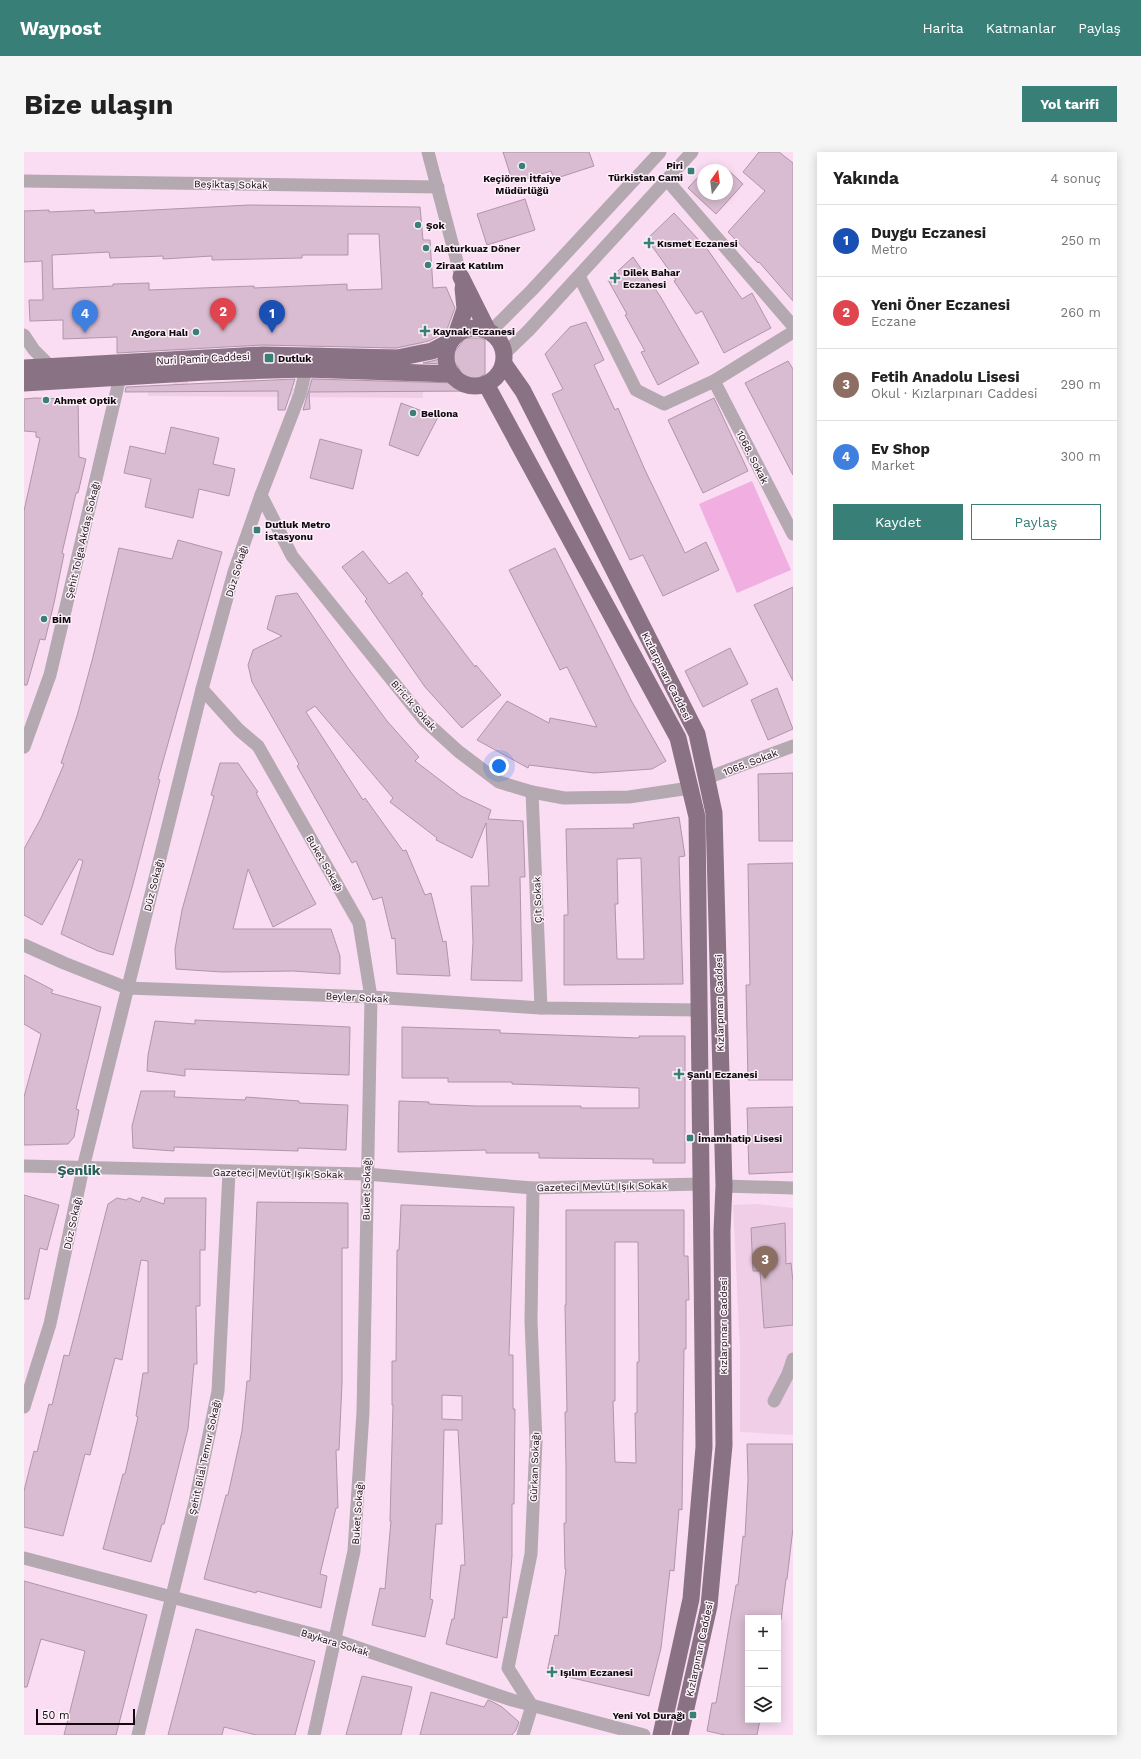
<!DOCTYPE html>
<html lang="tr">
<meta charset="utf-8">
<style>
:root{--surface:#fff;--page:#f6f6f6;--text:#222;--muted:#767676;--line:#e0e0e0;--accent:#387f77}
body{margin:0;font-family:"Work Sans",sans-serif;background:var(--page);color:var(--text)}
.controls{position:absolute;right:12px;bottom:12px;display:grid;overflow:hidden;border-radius:0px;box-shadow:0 2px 10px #0003}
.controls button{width:36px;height:36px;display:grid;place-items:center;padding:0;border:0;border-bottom:1px solid var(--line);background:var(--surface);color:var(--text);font:20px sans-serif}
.compass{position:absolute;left:673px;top:12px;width:36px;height:36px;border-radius:50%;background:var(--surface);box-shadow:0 2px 10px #0003;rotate:14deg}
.scale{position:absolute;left:12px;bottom:10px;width:99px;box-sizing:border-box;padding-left:4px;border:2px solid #120910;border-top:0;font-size:11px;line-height:14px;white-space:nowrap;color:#120910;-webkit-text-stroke:3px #fdf1f9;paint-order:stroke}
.you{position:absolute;left:475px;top:614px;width:14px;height:14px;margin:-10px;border:3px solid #fff;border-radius:50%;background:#1a73e8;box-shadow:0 0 0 6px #1a73e833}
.badge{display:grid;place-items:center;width:26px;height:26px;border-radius:50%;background:var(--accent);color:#fff;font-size:13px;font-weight:700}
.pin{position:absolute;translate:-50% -33px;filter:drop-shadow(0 1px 2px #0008)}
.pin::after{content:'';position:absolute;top:21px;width:14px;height:12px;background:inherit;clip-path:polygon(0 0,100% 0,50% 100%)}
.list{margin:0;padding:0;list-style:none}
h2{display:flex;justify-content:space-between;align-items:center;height:52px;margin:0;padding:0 16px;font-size:17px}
h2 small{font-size:13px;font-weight:400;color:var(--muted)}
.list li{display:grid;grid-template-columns:26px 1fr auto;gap:12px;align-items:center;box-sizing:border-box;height:72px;padding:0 16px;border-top:1px solid var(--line)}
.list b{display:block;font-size:15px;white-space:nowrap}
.list p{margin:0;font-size:13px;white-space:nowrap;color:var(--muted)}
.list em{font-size:13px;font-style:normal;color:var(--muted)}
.actions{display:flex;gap:8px;padding:12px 16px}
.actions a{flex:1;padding:9px 0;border:1px solid var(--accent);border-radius:0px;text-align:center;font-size:14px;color:var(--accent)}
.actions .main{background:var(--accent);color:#fff}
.icon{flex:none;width:22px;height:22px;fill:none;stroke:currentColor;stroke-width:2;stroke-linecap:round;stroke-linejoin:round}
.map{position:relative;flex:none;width:769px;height:1583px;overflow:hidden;border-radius:0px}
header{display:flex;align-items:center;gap:24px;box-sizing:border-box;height:56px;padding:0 20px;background:var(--accent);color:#fff}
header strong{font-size:19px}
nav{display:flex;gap:22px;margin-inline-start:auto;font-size:14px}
.intro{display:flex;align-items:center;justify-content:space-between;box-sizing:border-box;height:96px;padding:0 24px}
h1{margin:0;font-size:28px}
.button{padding:10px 18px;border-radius:0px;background:var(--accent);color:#fff;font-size:14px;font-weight:700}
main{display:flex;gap:24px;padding:0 24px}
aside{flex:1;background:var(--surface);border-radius:0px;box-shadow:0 2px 10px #0003}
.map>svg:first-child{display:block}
.built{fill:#f1cee8;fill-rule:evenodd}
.green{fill:#f1aee0}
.building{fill:#d9bcd1;stroke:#b094a8;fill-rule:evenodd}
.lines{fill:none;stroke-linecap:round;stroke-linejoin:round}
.minor{stroke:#b4a8b1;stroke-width:13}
.major{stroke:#897283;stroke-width:17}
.poi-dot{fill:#387f77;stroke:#fdf1f9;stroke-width:1.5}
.labels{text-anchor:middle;stroke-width:3;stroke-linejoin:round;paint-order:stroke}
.poi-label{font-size:10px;font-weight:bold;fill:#120910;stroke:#fdf1f9;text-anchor:start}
.street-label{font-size:10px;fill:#120910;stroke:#fdf1f9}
.district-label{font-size:14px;font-weight:bold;fill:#28605a;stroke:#fdf1f9}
</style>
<header>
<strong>Waypost</strong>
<nav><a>Harita</a><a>Katmanlar</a><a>Paylaş</a></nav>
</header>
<div class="intro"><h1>Bize ulaşın</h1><a class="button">Yol tarifi</a></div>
<main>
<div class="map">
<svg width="769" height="1583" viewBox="0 0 769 1583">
<rect width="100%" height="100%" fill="#fbddf3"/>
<g class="built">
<path d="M399 186V195L374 196 373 237H399V246L124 244V236H149V194ZM164 194H217V236H164ZM232 194H286L285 236H232ZM301 195H358V237L301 236Z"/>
<path d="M734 1052 769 1056V1283L716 1280V1198L709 1053Z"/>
</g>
<path class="green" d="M728 329 767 418 713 441 675 352Z"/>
<g class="building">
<path d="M479 0H565L570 14 530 27 527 19 489 31Z"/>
<path d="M735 0H755L769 11V149L735 110 734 111 704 80 741 39 719 20Z"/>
<path d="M703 17 719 32 692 62 664 36 679 20V42H703Z"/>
<path d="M501 47 511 78 463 93 453 62Z"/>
<path d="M225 53 396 55 399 88H406L409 136 422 135 431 156 422 180 405 189 372 196 238 193 93 201V185L39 187V168L6 169 5 148H19L18 109 0 110V59L25 58V60L70 58 71 61ZM324 82H355L358 137 323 138V132L230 136V134L125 138V131L89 132V134L29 137 28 103 85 100 86 106 139 104V107L188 104V108L278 106V103H324Z"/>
<path d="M650 61 684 98 718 147 728 141 747 176 700 201 678 159 672 162 650 129 652 128 623 87Z"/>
<path d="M609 105 636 144 675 211 634 233 617 200 621 199 601 163 603 162 584 128Z"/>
<path d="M562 170 580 208 570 213 591 258 594 256 621 318 661 401 682 390 695 418 639 444 619 403 606 408 528 242 539 237 521 202 546 175Z"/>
<path d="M441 186H457L461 188V222L453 227 452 232 454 239 285 240 286 257 279 258 288 227 432 231 436 228 438 222 433 213 399 211 412 208 432 198Z"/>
<path d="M764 209 769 217V323L721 231Z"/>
<path d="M271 227 261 258H254V239L101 240 102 235Z"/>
<path d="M11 246 54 247 55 305 62 307 54 341H52L38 401 40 402 30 451 21 488 16 487 3 533H0V359L16 286 12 285V280L0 279V247Z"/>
<path d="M690 246 724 319 679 341 644 268Z"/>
<path d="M377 251 414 265 394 304 365 293Z"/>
<path d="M147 275 195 286 189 312 211 317 205 344 175 337 169 366 121 355 127 327 100 321 106 294 141 302Z"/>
<path d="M296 287 338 298 329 337 286 326Z"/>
<path d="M154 388 198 400 134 627 136 628 109 732 89 803 74 799 37 782 59 709 55 707 18 773 0 763V697L17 666 40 612 37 611 53 564 69 505 95 396 148 407Z"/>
<path d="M531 396 608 550 642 609 628 617 570 621 505 613 504 616 453 588 483 549 525 571 526 566 573 575 543 515 536 518 485 418Z"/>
<path d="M339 399 365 432 383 420 399 442 397 443 451 515 452 513 477 543 438 576 401 535 341 449 343 447 318 415Z"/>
<path d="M769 435V529L730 453Z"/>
<path d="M273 441 326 519 363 569 395 605 391 609 437 644 467 658 464 667 499 669 501 725H496L498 829 447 828 449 790 447 734H465L462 671 448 706 412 688 413 686 366 650 369 646 291 554 282 560 339 648 341 646 379 699 382 698 401 743 407 741 419 790 422 789 426 824 373 822 371 786 368 787 358 745 349 748 332 709 328 711 273 614 275 612 228 530 224 513 229 498 258 484 243 477 252 444Z"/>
<path d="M706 496 724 532 679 555 661 519Z"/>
<path d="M753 536 769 577 744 588 727 548Z"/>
<path d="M196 611H214L234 640 232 641 292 752 249 775 224 717 209 777H307L316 804V822L269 819 198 820 152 817 151 797 158 758 190 644 187 643Z"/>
<path d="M769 621V689H735L734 622Z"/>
<path d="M655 665 661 704 655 705 659 832 540 833V763H544L542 677 610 676 609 672ZM617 706 620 807H593L591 752H594L593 707Z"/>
<path d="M769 711V928H724L722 833H726L724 712Z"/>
<path d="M0 823 29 838 27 841 77 855 52 957 55 958 50 985 44 992 0 993V945L17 882 0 872Z"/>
<path d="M171 868 326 875 325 923 161 917V924L123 919 124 903 131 869 171 872Z"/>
<path d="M378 875 476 878V881L615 886V884H661V1011H629V1007L515 1006V1001H462V998L374 1000 375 949 405 950V952L452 954H557V956H615V936L488 932V930H424V926H378Z"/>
<path d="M117 939H151L150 945 221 948 222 945 275 949V951L324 953 322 998 274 996V999L150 995V999L109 996 108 974Z"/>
<path d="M769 955V1020L725 1022 723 956Z"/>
<path d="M0 1043 35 1053 23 1098 16 1096 5 1147H0Z"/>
<path d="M118 1045 140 1052 141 1046H182L181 1098H176V1154H172L173 1212H170L164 1277 140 1372H138L127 1410 79 1397 99 1322H101L114 1265 112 1264 119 1221H124V1109L117 1108 98 1208 91 1206 66 1303 61 1302 39 1384 0 1375V1339L10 1299 13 1300 25 1252 28 1253 40 1203 45 1204 84 1052 93 1046 102 1048 105 1046 116 1050Z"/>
<path d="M233 1050 324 1051V1096H318V1231L315 1298H312L314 1356H312L296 1422 303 1424 297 1456 233 1439 232 1441 180 1427 202 1343H204L218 1279 223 1229H226Z"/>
<path d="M377 1053 490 1055 485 1203H489V1257H491L490 1352H488V1404L483 1466 479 1465 473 1506 422 1492 428 1467H430L437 1413H441L434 1278H420L418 1372H412L406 1447 409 1448 401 1485 348 1473 356 1436 361 1437 367 1369H366L369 1253H368V1209H372L373 1098H375ZM418 1243 438 1244V1268L418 1267Z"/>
<path d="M542 1058H660V1104H664L665 1148H662V1197H660L658 1358 655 1357 650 1419 646 1418 637 1496 625 1544 523 1520 531 1483 534 1484 542 1417H541L540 1371H542V1316L541 1260H543L541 1153H542ZM591 1090H614L615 1210H613V1261H611L612 1311 591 1310 589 1249H591Z"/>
<path d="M761 1071 762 1112 767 1111 769 1130V1173L740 1176 736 1119H729L727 1076Z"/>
<path d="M723 1292H769V1376L763 1427H762L757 1468 724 1463V1568H736L733 1583H701L683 1579 688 1551H692L699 1511 712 1433H714L719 1384 721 1385 724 1328Z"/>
<path d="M0 1429 123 1463 92 1583H40L61 1499 17 1487 3 1535H0Z"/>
<path d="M172 1477 291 1509 271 1583H232L200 1575 198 1583H144Z"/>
<path d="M338 1524 388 1535 377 1583H322Z"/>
<path d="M407 1540 460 1555 464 1548 469 1550 478 1555 495 1570 492 1578 488 1583H396Z"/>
</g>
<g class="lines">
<g class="minor">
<path d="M404 0 437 125"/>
<path d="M643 28 769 174"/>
<path d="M0 29 414 35"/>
<path d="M555 124 612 238 640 252 690 229 769 180"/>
<path d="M466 180 508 138 636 0"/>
<path d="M0 183 10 198 26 214"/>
<path d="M480 202 505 178 668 0"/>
<path d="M690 229 769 382"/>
<path d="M237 343 268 404 400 568 434 599 475 630 508 640 540 646 605 645 666 636"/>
<path d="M178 537 215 578 234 594 335 771 347 845 339 1260 330 1399 290 1583"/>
<path d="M0 595 26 523 96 225"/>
<path d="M683 626 769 594"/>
<path d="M508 640 517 856"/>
<path d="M0 793 40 811 103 836 347 845 517 856 675 858"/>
<path d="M0 1014 342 1022 509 1036 676 1032"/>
<path d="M700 1034 769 1036"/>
<path d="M750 1249 764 1222 769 1207"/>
<path d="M0 1255 26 1172 59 1016 178 537 210 420 237 343 276 242 282 217"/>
<path d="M0 1406 311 1488 488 1548 620 1583"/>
<path d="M114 1583 171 1350 194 1239 205 1020"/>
<path d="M499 1583 508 1554 484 1516 507 1402 512 1290 507 1169 509 1036"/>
</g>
<g class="major">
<path d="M437 125 464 179"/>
<circle cx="451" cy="205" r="29"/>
<path d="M432 183 441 157 439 136"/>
<path d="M480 212 499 239 673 582 690 661 700 1034 698 1079 700 1293 685 1454 656 1583"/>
<path d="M0 216 239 203 373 206 408 199 427 189"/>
<path d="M0 231 181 220 282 217 428 222"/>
<path d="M462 232 654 586 673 665 680 1295 667 1447 637 1583"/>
</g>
</g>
<g class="poi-dot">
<circle cx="498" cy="14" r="4"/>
<rect x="663" y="15" width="8" height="8" rx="2"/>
<circle cx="394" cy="73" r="4"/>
<path d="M623 85h4v4h4v4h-4v4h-4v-4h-4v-4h4z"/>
<circle cx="402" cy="96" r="4"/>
<circle cx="404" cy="113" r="4"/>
<path d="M589 120h4v4h4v4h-4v4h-4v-4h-4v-4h4z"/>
<path d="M399 173h4v4h4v4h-4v4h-4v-4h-4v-4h4z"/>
<circle cx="172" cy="180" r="4"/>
<rect x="240" y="201" width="10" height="10" rx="2"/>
<circle cx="22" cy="248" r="4"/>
<circle cx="389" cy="261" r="4"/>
<rect x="229" y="374" width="8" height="8" rx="2"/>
<circle cx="20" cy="467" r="4"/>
<path d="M653 916h4v4h4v4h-4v4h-4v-4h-4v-4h4z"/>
<rect x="662" y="982" width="8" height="8" rx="2"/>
<path d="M526 1514h4v4h4v4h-4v4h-4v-4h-4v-4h4z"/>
<rect x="665" y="1559" width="8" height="8" rx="2"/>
</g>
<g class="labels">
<g class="poi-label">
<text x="659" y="17" text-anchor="end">Piri<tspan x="659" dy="12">Türkistan Cami</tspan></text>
<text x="498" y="30" text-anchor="middle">Keçiören İtfaiye<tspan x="498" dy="12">Müdürlüğü</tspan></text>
<text x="402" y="77">Şok</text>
<text x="633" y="95">Kısmet Eczanesi</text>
<text x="410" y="100">Alaturkuaz Döner</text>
<text x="412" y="117">Ziraat Katılım</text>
<text x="599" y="124">Dilek Bahar<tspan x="599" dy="12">Eczanesi</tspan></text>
<text x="409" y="183">Kaynak Eczanesi</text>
<text x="164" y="184" text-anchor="end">Angora Halı</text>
<text x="254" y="210">Dutluk</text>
<text x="30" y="252">Ahmet Optik</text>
<text x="397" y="265">Bellona</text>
<text x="241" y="376">Dutluk Metro<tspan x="241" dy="12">İstasyonu</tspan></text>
<text x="28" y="471">BİM</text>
<text x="663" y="926">Şanlı Eczanesi</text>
<text x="674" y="990">İmamhatip Lisesi</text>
<text x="536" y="1524">Işılım Eczanesi</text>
<text x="661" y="1567" text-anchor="end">Yeni Yol Durağı</text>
</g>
<g class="street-label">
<text transform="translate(207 32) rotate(1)" y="4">Beşiktaş Sokak</text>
<text transform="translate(179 206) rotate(-3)" y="4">Nuri Pamir Caddesi</text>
<text transform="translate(729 305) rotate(63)" y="4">1068. Sokak</text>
<text transform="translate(58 388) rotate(-77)" y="4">Şehit Tolga Akdaş Sokağı</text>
<text transform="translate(212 419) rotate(-73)" y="4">Düz Sokağı</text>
<text transform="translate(643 524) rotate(63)" y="4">Kızlarpınarı Caddesi</text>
<text transform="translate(390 553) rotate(49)" y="4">Biricik Sokak</text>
<text transform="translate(726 610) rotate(-21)" y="4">1065. Sokak</text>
<text transform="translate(301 711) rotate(60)" y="4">Buket Sokağı</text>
<text transform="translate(129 733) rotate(-76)" y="4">Düz Sokağı</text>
<text transform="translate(513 748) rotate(-92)" y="4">Çit Sokak</text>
<text transform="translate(333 845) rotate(3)" y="4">Beyler Sokak</text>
<text transform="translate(695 851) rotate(-91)" y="4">Kızlarpınarı Caddesi</text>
<text transform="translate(254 1021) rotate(1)" y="4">Gazeteci Mevlüt Işık Sokak</text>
<text transform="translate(578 1034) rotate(-1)" y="4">Gazeteci Mevlüt Işık Sokak</text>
<text transform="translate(342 1037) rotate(-89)" y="4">Buket Sokağı</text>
<text transform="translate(48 1071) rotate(-78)" y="4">Düz Sokağı</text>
<text transform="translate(699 1174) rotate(-90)" y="4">Kızlarpınarı Caddesi</text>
<text transform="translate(180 1305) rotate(-78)" y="4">Şehit Bilal Temur Sokağı</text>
<text transform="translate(510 1315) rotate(-88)" y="4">Gürkan Sokağı</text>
<text transform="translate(333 1361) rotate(-86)" y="4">Buket Sokağı</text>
<text transform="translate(311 1490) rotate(17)" y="4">Baykara Sokak</text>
<text transform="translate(675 1497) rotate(-78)" y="4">Kızlarpınarı Caddesi</text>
</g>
<g class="district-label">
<text x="55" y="1023">Şenlik</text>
</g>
</g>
</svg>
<div class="controls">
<button>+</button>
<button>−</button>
<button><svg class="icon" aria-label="layers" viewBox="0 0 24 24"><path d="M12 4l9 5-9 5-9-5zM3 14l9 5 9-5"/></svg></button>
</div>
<svg class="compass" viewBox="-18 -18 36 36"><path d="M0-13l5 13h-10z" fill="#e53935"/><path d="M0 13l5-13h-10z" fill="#767676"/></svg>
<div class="scale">50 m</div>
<div class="you"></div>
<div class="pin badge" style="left:248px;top:181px;background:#1a4fb4">1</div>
<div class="pin badge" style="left:199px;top:179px;background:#e0444e">2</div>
<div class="pin badge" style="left:741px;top:1127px;background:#8d6e63">3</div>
<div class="pin badge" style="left:61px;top:181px;background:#3f7fe0">4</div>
</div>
<aside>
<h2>Yakında<small>4 sonuç</small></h2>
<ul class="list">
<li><span class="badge" style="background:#1a4fb4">1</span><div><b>Duygu Eczanesi</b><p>Metro</p></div><em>250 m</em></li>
<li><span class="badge" style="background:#e0444e">2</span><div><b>Yeni Öner Eczanesi</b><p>Eczane</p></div><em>260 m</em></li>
<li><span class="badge" style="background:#8d6e63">3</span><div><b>Fetih Anadolu Lisesi</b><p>Okul · Kızlarpınarı Caddesi</p></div><em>290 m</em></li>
<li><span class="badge" style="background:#3f7fe0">4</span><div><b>Ev Shop</b><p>Market</p></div><em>300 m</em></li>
</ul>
<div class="actions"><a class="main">Kaydet</a><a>Paylaş</a></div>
</aside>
</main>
